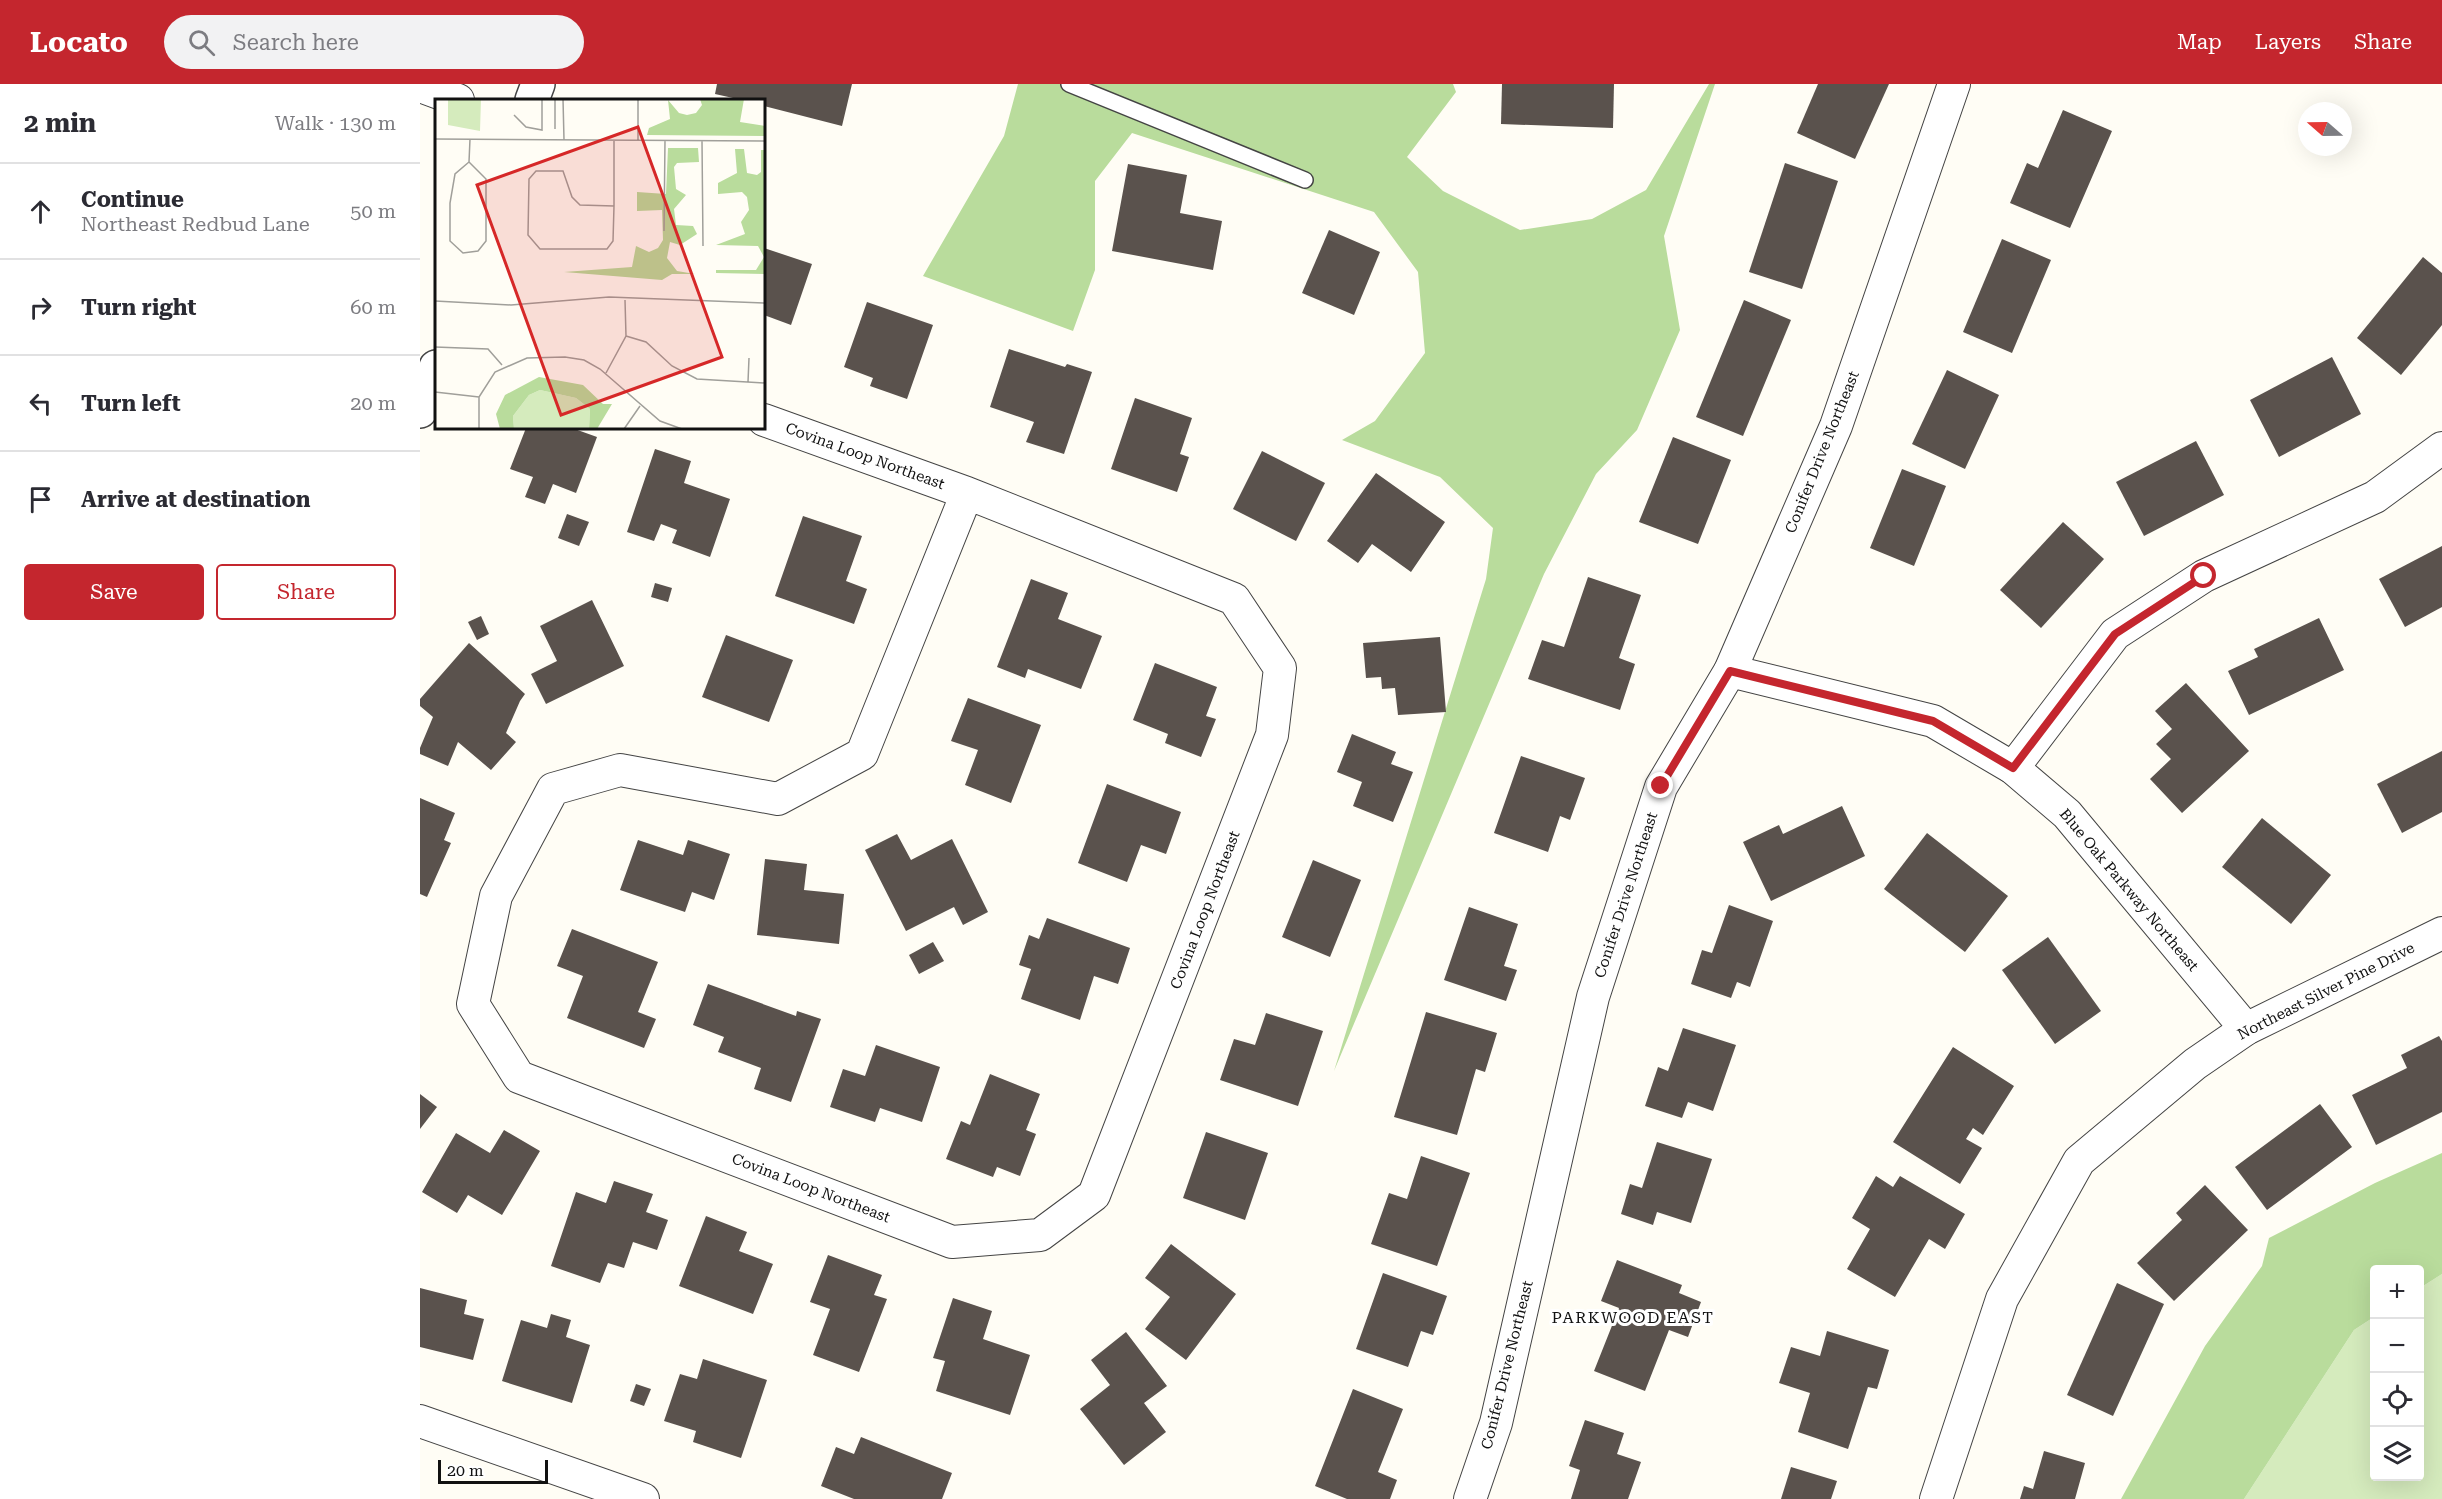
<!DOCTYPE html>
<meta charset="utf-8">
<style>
:root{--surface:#fff;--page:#f2f2f3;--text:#2b2b33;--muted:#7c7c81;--line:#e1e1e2;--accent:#c4262e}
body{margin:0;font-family:"Roboto Serif",serif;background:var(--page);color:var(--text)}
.controls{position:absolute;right:18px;bottom:18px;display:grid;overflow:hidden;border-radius:6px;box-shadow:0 6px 24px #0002}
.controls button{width:54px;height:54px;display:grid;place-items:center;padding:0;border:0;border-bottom:2px solid var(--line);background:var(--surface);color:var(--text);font:30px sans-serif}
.compass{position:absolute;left:1878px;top:18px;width:54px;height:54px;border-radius:50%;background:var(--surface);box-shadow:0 6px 24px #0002;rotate:290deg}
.scale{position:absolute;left:18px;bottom:15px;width:110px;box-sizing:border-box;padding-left:6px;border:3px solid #111;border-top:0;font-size:16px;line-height:21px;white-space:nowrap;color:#111;-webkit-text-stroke:4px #fff;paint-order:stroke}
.stop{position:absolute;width:18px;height:18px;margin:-14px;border:4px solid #c4262e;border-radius:50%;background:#fff}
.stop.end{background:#c4262e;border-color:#fff;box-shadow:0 2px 6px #0008}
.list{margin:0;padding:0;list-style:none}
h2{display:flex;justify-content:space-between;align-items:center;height:78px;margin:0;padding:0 24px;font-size:26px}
h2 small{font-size:20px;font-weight:400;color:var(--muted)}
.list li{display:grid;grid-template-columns:39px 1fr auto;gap:18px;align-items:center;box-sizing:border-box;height:96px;padding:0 24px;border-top:2px solid var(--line)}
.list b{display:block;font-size:22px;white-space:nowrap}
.list p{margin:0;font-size:20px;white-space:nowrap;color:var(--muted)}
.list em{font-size:20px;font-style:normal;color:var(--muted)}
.actions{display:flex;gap:12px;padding:18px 24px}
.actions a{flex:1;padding:14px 0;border:2px solid var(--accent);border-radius:6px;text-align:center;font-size:21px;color:var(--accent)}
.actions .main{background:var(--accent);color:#fff}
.icon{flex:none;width:33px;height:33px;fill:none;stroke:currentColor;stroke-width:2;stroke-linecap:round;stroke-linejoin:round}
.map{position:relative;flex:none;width:2022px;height:1415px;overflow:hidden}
header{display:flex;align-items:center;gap:36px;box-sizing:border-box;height:84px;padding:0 30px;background:var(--accent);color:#fff}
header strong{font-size:28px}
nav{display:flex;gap:33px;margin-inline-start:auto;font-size:21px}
.search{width:420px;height:54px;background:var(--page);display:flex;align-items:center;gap:15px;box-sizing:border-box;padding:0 21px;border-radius:33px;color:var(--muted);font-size:22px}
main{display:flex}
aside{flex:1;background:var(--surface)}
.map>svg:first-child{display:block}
.green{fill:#d5ebbd}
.forest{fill:#b9dc9c}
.building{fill:#5a524d}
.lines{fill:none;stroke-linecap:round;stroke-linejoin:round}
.service-casing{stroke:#444;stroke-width:18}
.minor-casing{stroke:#444;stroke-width:34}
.tertiary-casing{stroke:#444;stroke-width:36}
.service{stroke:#fff;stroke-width:15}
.minor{stroke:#fff;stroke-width:32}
.tertiary{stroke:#fff;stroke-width:33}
.route{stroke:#c4262e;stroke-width:8}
.labels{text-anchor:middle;stroke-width:6;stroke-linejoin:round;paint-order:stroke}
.street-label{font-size:15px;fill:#111;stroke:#fff}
.neighbourhood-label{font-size:16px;letter-spacing:1.5px;fill:#111;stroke:#fff}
.inset-road{fill:none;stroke:#a09f9a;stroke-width:1.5}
.view{fill:#d62828;fill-opacity:0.15;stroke:#d62828;stroke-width:3}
.inset-edge{fill:none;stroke:#111;stroke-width:3}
</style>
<header>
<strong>Locato</strong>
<div class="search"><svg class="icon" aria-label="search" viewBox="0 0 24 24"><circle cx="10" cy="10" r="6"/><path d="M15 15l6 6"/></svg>Search here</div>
<nav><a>Map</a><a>Layers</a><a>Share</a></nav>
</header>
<main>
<aside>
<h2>2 min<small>Walk · 130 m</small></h2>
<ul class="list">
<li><svg class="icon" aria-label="ahead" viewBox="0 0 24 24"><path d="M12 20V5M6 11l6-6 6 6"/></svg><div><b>Continue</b><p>Northeast Redbud Lane</p></div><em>50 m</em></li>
<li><svg class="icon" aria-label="right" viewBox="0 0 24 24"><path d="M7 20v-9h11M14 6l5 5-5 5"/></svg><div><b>Turn right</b></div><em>60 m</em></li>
<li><svg class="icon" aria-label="left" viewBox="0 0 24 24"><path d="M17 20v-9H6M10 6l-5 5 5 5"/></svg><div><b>Turn left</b></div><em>20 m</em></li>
<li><svg class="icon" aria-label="arrive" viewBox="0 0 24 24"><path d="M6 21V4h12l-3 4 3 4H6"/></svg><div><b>Arrive at destination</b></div></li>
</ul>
<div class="actions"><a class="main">Save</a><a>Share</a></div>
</aside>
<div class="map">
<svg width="2022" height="1415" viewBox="0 0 2022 1415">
<rect width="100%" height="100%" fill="#fffdf5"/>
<path class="green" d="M2022 1190V1415H1824L1934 1246 1954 1233V1392H2000V1204Z"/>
<g class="forest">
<path d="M598 0H1033L1036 8 987 73 1023 107 1100 146 1172 135 1226 106 1289 0H1295L1244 152 1260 246 1217 346 1176 390 1124 490 914 987 1066 495 1073 444 1020 393 922 356 955 337 1005 269 998 188 954 128 712 49 675 97V186L653 247 503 192 584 52Z"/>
<path d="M2022 1069V1190L2000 1204V1186H1954V1233L1934 1246 1824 1415H1701L1785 1262 1842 1182 1849 1154 1955 1099Z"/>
</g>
<g class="building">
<path d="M297 0H432L422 42 344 22V16H322L295 10Z"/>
<path d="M1082 0H1194L1193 44 1081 40Z"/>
<path d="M1398 0H1469L1435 75 1377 49Z"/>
<path d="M1643 26 1692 47 1650 144 1590 119 1607 79 1618 84Z"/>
<path d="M1365 79 1418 97 1382 205 1329 188Z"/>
<path d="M708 80 767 91 760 129 802 137 793 186 692 167Z"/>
<path d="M909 146 960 168 934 231 882 209Z"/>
<path d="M1582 155 1631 176 1592 269 1543 248Z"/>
<path d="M344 164 392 180 371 241 344 231Z"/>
<path d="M2003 173 2022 189V241L1981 291 1937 254Z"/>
<path d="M1324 216 1371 236 1323 352 1276 333Z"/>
<path d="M447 218 513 241 487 315 450 302 453 294 424 283Z"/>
<path d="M589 265 645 283 647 280 672 288 644 370 606 358 614 338 570 323Z"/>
<path d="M1912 273 1941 330 1859 373 1830 316Z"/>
<path d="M1527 286 1579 311 1545 385 1492 360Z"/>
<path d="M715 314 772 334 760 370 769 373 757 408 691 385Z"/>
<path d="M106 344H152L177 353 156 409 133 400 125 420 105 413 113 393 90 385Z"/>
<path d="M1253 353 1311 376 1278 460 1219 438Z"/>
<path d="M1776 357 1804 411 1724 452 1696 398Z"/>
<path d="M235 365 271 377 264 399 310 415 290 473 252 459 257 446 241 440 234 457 207 448Z"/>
<path d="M842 367 905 399 876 457 813 425Z"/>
<path d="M1482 385 1526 402 1494 482 1450 464Z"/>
<path d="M956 389 1025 438 991 488 952 460 938 479 907 457Z"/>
<path d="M147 430 169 438 159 462 138 454Z"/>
<path d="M383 432 442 452 426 497 447 505 434 540 355 512Z"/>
<path d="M1643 438 1684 475 1621 544 1580 506Z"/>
<path d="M2022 462V523L1985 543 1959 495Z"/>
<path d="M1168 493 1221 511 1199 574 1215 580 1200 626 1108 595 1122 556 1144 563Z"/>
<path d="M611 495 648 509 638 535 682 552 661 605 608 585 605 594 577 583Z"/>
<path d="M235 499 252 504 248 518 231 513Z"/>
<path d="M172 516 204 582 126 620 111 590 137 577 120 542Z"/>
<path d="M61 532 69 550 57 556 48 538Z"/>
<path d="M1899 534 1924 586 1829 631 1808 587 1838 573 1834 565Z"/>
<path d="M306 551 373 576 349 638 282 613Z"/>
<path d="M1020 553 1026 628 978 631 975 604 962 605 961 593 946 594 943 559Z"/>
<path d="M49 559 105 610 100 617 86 649 96 658 71 686 38 658 28 682 0 670V664L13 633 0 622V615Z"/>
<path d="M735 579 797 603 786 632 796 635 781 673 745 659 748 650 713 636Z"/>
<path d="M1766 599 1829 667 1762 729 1730 695 1751 675 1736 660 1752 645 1735 627Z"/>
<path d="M548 614 621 641 591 719 545 701 558 666 531 657Z"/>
<path d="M932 650 976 668 971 680 993 688 973 738 933 722 942 698 917 688Z"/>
<path d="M2022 667V728L1982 749 1957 700Z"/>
<path d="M1101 672 1165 694 1150 736 1140 732 1128 768 1074 749Z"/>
<path d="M687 700 761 728 746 770 721 761 707 798 658 779Z"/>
<path d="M0 714 35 729 24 756 31 759 7 813 0 810Z"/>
<path d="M1422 722 1445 772 1351 817 1323 758 1359 741 1363 750Z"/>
<path d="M1842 734 1911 791 1871 840 1802 783Z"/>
<path d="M1507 749 1588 812 1545 868 1464 805Z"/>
<path d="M477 750 491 776 532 755 568 828 543 841 534 823 486 847 445 766Z"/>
<path d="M218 756 263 771 268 756 310 770 294 816 272 808 265 828 200 806Z"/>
<path d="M345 775 387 780 384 806 424 810 419 860 337 851Z"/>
<path d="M893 776 941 796 910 873 862 853Z"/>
<path d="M1309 821 1353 837 1330 903 1317 898 1311 914 1271 900 1282 866 1292 869Z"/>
<path d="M1049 823 1098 840 1084 882 1097 886 1086 917 1024 896Z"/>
<path d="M627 834 710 864 698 900 674 892 660 936 601 915 611 885 599 881 609 851 619 855Z"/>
<path d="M152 845 238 878 218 928 236 935 224 964 147 934 163 892 137 882Z"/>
<path d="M1628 853 1681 927 1635 960 1582 886Z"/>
<path d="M513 858 524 877 499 890 489 871Z"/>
<path d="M288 900 376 932 377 927 401 935 371 1018 334 1005 341 984 298 968 304 953 273 941Z"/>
<path d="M1006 928 1077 949 1065 988 1056 985 1037 1051 974 1033Z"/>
<path d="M846 929 903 947 878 1022 800 996 814 955 835 961Z"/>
<path d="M1263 944 1316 961 1293 1027 1268 1018 1262 1034 1225 1022 1238 983 1248 987Z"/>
<path d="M2019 952 2022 957V1028L1956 1061 1932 1011 1987 984 1981 971Z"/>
<path d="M456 961 520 983 502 1038 460 1024 455 1038 410 1023 423 985 445 992Z"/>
<path d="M1533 963 1594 1002 1563 1051 1553 1044 1546 1055 1562 1064 1540 1100 1473 1058Z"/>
<path d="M570 990 620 1010 606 1046 616 1050 600 1092 577 1083 573 1093 526 1075 541 1037 550 1041Z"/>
<path d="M0 1010 17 1023 0 1045Z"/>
<path d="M1900 1020 1932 1063 1847 1126 1815 1083Z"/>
<path d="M84 1046 120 1067 82 1131 48 1111 37 1129 2 1108 36 1049 70 1069Z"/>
<path d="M786 1048 848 1069 825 1136 763 1114Z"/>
<path d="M1237 1058 1292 1075 1271 1139 1237 1128 1233 1141 1201 1130 1210 1100 1222 1104Z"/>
<path d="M1001 1072 1050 1089 1017 1182 951 1160 969 1109 987 1115Z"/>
<path d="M1456 1092 1473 1103 1480 1092 1545 1130 1525 1165 1509 1155 1475 1213 1427 1185 1450 1145 1432 1134Z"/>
<path d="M194 1097 233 1110 226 1128 248 1136 237 1166 213 1158 204 1184 188 1179 180 1199 131 1182 156 1108 186 1119Z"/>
<path d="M1785 1101 1828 1146 1754 1217 1717 1179 1762 1136 1756 1129Z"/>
<path d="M286 1132 327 1148 319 1167 353 1180 333 1230 259 1202Z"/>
<path d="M751 1160 816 1210 766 1276 725 1245 750 1213 725 1194Z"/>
<path d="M408 1171 462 1191 454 1211 467 1215 439 1288 393 1271 410 1225 390 1218Z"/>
<path d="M1197 1176 1262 1201 1259 1209 1281 1218 1268 1253 1249 1246 1225 1307 1174 1287 1199 1224 1181 1217Z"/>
<path d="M963 1189 1027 1212 1013 1251 1001 1247 988 1283 936 1265Z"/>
<path d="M1697 1199 1744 1220 1693 1332 1647 1311Z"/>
<path d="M0 1204 47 1216 44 1230 64 1235 53 1276 0 1263Z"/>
<path d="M533 1214 572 1227 563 1255 610 1271 590 1331 516 1307 525 1277 513 1274Z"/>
<path d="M131 1230 151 1236 146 1253 170 1261 152 1319 82 1297 101 1236 127 1244Z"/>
<path d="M1407 1247 1469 1266 1457 1305 1448 1303 1428 1365 1378 1348 1390 1309 1359 1299 1371 1263 1400 1272Z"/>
<path d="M706 1248 747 1302 724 1319 746 1348 704 1381 660 1325 690 1301 671 1276Z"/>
<path d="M283 1275 347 1296 321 1374 273 1358 276 1347 244 1337 260 1290 277 1295Z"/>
<path d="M216 1300 231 1305 224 1322 210 1317Z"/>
<path d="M933 1305 983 1325 958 1388 977 1396 970 1415H927L895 1402Z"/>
<path d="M1165 1336 1204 1349 1197 1370 1221 1378 1208 1415H1151L1160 1386 1149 1382Z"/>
<path d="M441 1353 532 1389 522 1415H434L401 1402 416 1363 434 1370Z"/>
<path d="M1624 1367 1665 1379 1655 1415H1600L1604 1402 1613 1405Z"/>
<path d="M1371 1383 1417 1397 1411 1415H1361Z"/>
</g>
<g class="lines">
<defs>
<path id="service" d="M649 0 885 96"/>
<g id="minor">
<path d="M0 2 38 16"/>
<path d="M344 336 547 409 814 515 860 584 852 651 674 1111 620 1151 532 1158 99 993 53 920 76 812 133 705 200 686 358 715 442 670 547 409"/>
<path d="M1310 587 1513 637 1593 684 1647 730 1826 945"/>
<path d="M1593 684 1695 550 1784 492 1955 413 2022 364"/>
<path d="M0 1337 223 1415"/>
<path d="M1050 1415 1076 1339 1173 913 1241 703 1310 587 1416 342 1534 0"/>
<path d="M1516 1415 1582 1215 1659 1077 1775 980 1826 945 2022 849"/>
</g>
<g id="tertiary">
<path d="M112 16 118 0"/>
<path d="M0 327 16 283"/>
</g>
</defs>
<use href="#service" class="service-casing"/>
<use href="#minor" class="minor-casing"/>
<use href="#tertiary" class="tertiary-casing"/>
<use href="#service" class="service"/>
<use href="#minor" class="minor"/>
<use href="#tertiary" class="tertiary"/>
</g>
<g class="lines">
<path class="route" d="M1241 702 1310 587 1513 637 1593 684 1695 550 1784 492"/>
</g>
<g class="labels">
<g class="street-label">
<text transform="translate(1402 368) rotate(-68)" y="5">Conifer Drive Northeast</text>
<text transform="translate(445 372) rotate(20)" y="5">Covina Loop Northeast</text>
<text transform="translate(1709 806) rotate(50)" y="5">Blue Oak Parkway Northeast</text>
<text transform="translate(1206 811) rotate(-72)" y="5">Conifer Drive Northeast</text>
<text transform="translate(785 826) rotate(-69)" y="5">Covina Loop Northeast</text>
<text transform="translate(1906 907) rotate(-27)" y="5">Northeast Silver Pine Drive</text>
<text transform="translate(391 1104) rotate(21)" y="5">Covina Loop Northeast</text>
<text transform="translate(1087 1281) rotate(-76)" y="5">Conifer Drive Northeast</text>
</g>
<g class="neighbourhood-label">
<text x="1213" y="1239">PARKWOOD EAST</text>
</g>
</g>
<g transform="translate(15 15)">
<rect width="330" height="330" fill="#fffdf5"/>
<path d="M13 0H46L45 32 13 26ZM105 291 141 299 155 310 154 330H79L78 317 94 296Z" fill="#d5ebbd"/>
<path d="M265 0H309L305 23 330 27V37L212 36 214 29 235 20 233 1 244 14 252 16 261 14 267 6ZM233 49H263L264 63 242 64 239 68 241 90 251 96 239 110 241 126 258 127 262 135 245 146 235 143 232 159 242 172 260 175H237L227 181 129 173 197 168 201 147 214 153 223 149 228 141 227 111 202 112V93L231 95ZM300 50H309L312 74 322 76 326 73V51H330V175L281 174V171H321L329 158 323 147 281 146 310 135 306 123 314 111 312 98 307 93 283 95V84L302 74ZM104 278 148 286 168 305H177L162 330H154L155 310 141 299 105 291 94 296 78 317 79 330H65L61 315 70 296Z" fill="#b9dc9c"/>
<path class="inset-road" d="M120 0V30M128 0 129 41M79 16 91 28 107 31V0M0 40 330 42M179 41V107L178 142 172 150H105L93 136 94 80 101 72H128L137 98 145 106 179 107M203 41V0M267 42 268 147M34 63 51 80V142L43 152 28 154 15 142V104L20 75 34 63 35 40M229 132 230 41M0 202 76 206 174 198 330 204M191 237 211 243 237 267 262 280 330 284M0 248 53 250 67 266M171 274 191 237 190 201M313 283 314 259M0 293 44 298M44 330V298L60 273 92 259 130 258 149 261 165 270 225 322 247 330M189 330 205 307"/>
<path class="view" d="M203 28 287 258 126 316 42 86Z"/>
<rect width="330" height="330" class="inset-edge"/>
</g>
</svg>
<div class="controls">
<button>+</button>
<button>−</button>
<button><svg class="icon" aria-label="locate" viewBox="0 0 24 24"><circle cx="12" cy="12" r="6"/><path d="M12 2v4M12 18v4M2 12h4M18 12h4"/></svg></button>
<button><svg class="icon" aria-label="layers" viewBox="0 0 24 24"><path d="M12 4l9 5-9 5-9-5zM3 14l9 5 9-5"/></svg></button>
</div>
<svg class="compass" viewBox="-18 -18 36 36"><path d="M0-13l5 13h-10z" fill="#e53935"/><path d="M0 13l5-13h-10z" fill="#7c7c81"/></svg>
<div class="scale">20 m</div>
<div class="stop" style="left:1784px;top:492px"></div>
<div class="stop end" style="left:1241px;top:702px"></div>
</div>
</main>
